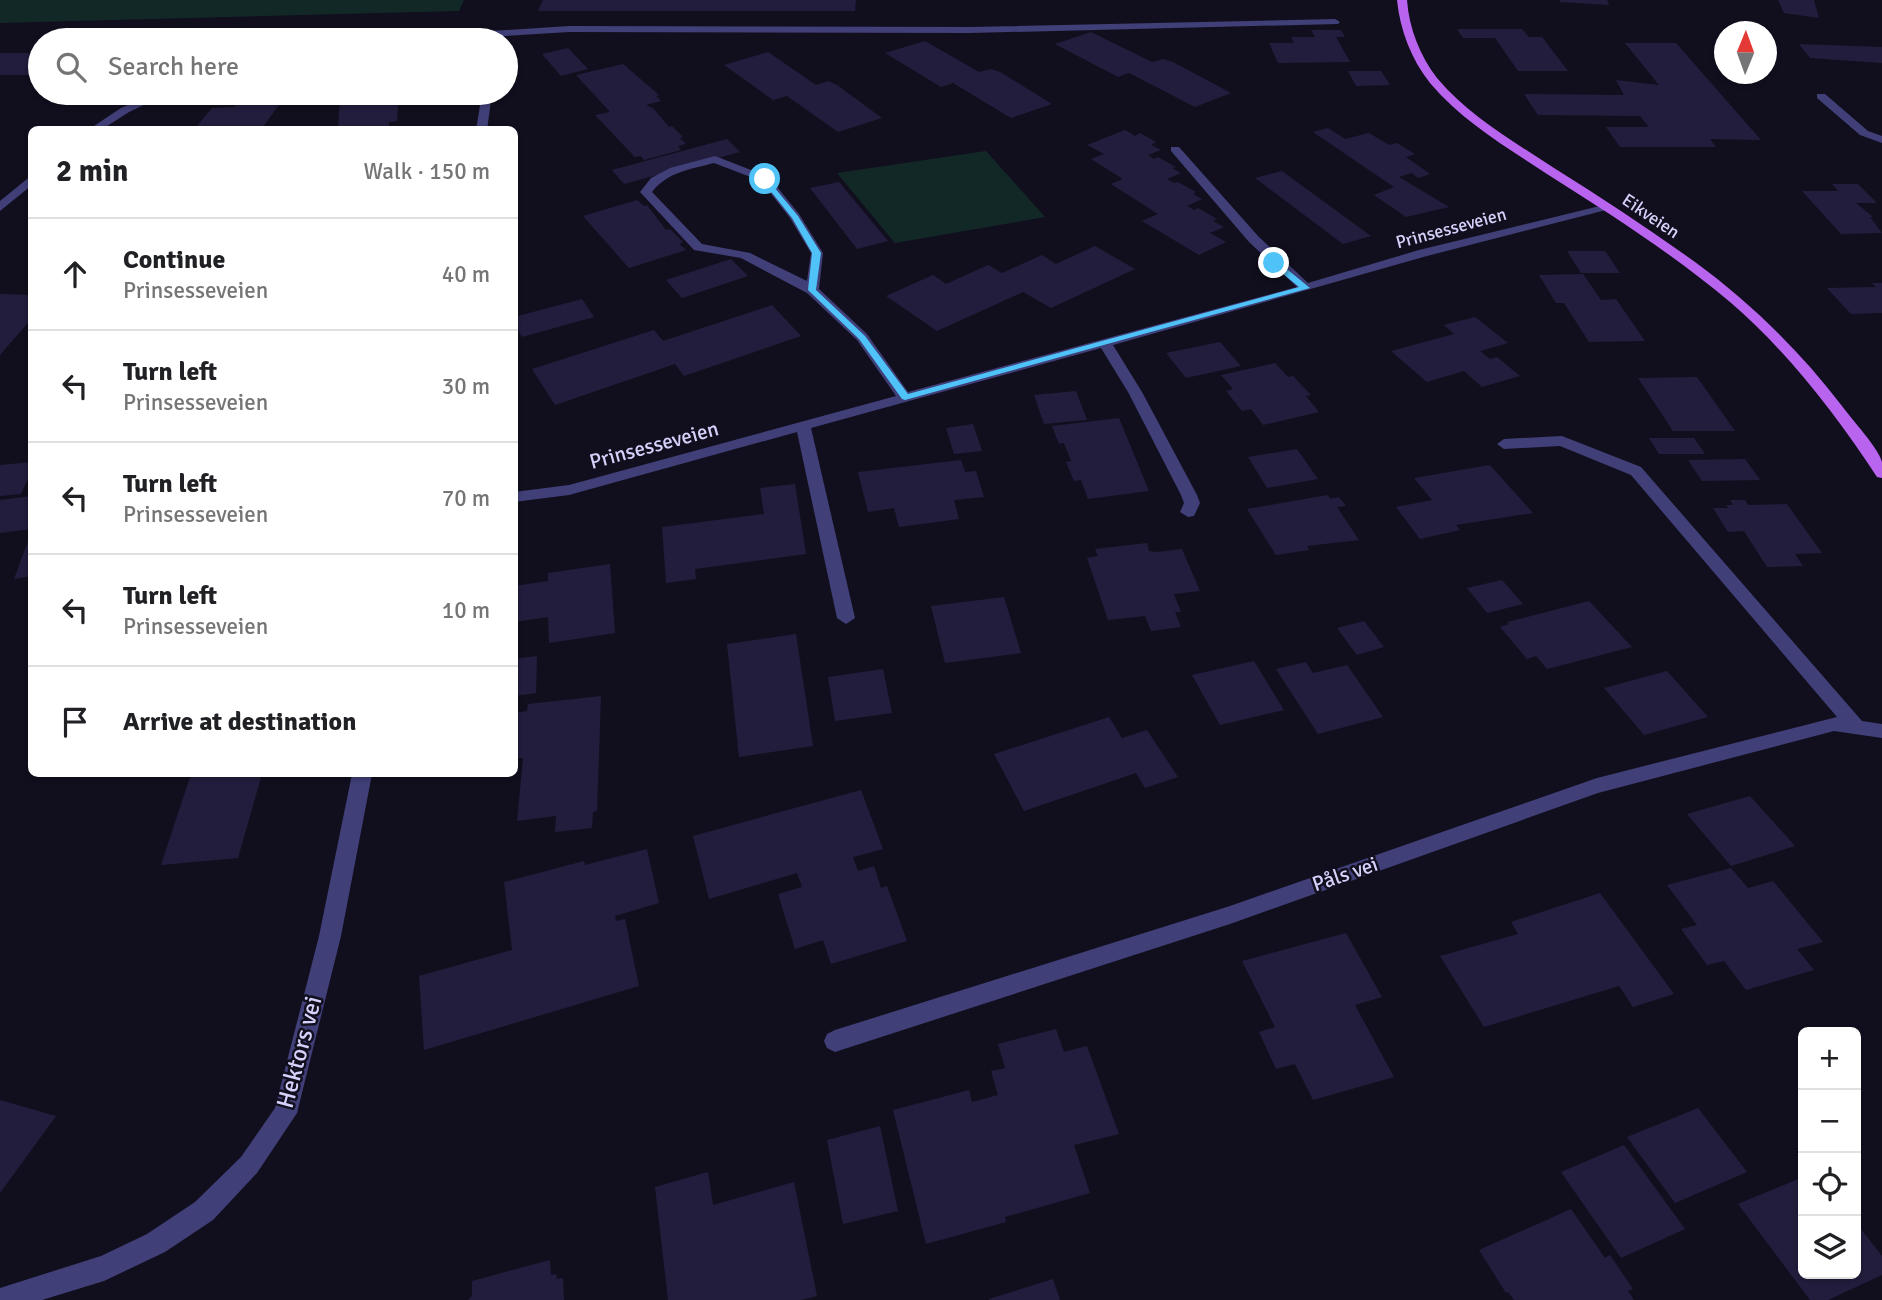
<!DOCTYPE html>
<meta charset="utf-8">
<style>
:root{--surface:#fff;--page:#f6f6f6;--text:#202124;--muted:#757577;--line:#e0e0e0}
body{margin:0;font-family:Signika,sans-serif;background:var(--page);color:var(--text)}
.controls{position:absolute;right:21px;bottom:21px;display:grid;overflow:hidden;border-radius:10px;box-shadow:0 2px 5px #0004}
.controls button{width:63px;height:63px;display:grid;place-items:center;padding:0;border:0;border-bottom:2px solid var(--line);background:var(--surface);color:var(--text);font:35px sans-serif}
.compass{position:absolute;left:1714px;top:21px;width:63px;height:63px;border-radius:50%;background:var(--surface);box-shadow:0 2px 5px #0004;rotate:1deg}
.stop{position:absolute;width:21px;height:21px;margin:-16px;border:5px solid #4fc3f7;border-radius:50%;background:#fff}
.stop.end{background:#4fc3f7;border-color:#fff;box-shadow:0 2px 7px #0008}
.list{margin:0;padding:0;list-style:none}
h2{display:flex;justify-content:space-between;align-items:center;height:91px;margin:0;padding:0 28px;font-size:30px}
h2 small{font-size:23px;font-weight:400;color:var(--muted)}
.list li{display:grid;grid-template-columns:46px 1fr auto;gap:21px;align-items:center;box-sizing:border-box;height:112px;padding:0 28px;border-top:2px solid var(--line)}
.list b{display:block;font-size:26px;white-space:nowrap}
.list p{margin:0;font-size:23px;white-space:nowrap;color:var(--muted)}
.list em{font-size:23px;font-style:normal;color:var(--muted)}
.icon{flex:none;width:38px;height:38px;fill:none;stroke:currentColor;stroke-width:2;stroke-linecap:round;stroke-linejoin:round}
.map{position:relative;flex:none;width:1882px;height:1300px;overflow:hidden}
.search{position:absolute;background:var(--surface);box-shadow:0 2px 5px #0004;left:28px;top:28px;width:490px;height:77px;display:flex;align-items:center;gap:18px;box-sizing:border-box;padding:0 24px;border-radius:38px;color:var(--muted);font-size:26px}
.panel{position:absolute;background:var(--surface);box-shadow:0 2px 5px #0004;left:28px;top:126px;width:490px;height:651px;border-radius:10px}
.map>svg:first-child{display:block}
.green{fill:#122827}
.building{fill:#231d3d}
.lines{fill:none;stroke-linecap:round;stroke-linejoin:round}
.minor{fill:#403f78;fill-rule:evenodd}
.major{fill:#b964ee;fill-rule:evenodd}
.route{fill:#4fc3f7}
.labels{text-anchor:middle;stroke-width:5;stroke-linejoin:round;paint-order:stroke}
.far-street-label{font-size:18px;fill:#d5d1fa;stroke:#110f1e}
.street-label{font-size:21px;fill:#d5d1fa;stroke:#110f1e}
.near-street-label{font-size:24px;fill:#d5d1fa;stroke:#110f1e}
</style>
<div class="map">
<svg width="1882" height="1300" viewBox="0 0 1882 1300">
<rect width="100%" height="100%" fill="#110f1e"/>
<g class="green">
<path d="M0 0H464L459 11 0 23Z"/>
<path d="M986 151 1045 217 895 243 837 173Z"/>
</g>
<g class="building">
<path d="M543 0H856L855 11H538Z"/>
<path d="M1560 0H1607L1609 5 1560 2Z"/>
<path d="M1778 0H1814L1819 18 1784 13Z"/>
<path d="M1457 29H1522L1529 37H1542L1568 71H1518L1495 38H1463Z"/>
<path d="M1311 30H1341L1345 37H1336L1350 62 1278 63 1269 43H1294L1291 37H1315Z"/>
<path d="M1091 32 1152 62 1163 59 1173 62 1231 93 1195 107 1129 73 1118 77 1055 44Z"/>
<path d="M925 41 979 72 991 69 1000 72 1052 104 1011 118 953 83 941 87 885 53Z"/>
<path d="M1625 43H1676L1761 140 1710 139 1716 147H1620L1606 127H1649L1640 116 1538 115 1524 94 1624 95 1616 80 1659 85Z"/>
<path d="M1799 44 1882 47V63L1810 58Z"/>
<path d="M568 48 588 69 561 76 542 54Z"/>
<path d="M768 52 816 85 828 81 837 85 882 118 838 132 787 96 773 100 724 65Z"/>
<rect x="0" y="53" width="40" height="22"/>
<path d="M623 64 659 95 656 96 661 101 646 105 653 108 669 127 672 126 683 137 680 138 686 144 678 146 681 150 644 160 641 156 635 157 595 115 610 112 576 75Z"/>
<path d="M1348 71H1381L1390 85 1356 86Z"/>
<path d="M245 93H288L262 128 197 126 212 108 234 107Z"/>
<path d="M370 93H386V97L399 95 397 121 389 122V130H338L340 96Z"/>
<path d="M1328 128 1345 139 1369 133 1389 145 1397 143 1415 154 1406 157 1430 174 1418 178 1412 173 1399 177 1449 207 1406 217 1374 195 1394 187 1313 132Z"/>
<path d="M1125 130 1135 136 1140 133 1156 142 1151 145 1161 150 1148 155 1154 159 1158 157 1176 167 1172 168 1181 173 1167 179 1174 183 1178 182 1196 192 1193 194 1202 199 1187 206 1194 210 1198 208 1217 219 1213 221 1224 227 1210 233 1226 242 1199 255 1142 221 1158 214 1111 184 1123 179 1091 159 1104 154 1087 145Z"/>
<path d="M727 139 740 152 624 184 612 170Z"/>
<path d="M1282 171 1371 236 1343 244 1255 178Z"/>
<path d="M839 182 888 241 857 249 810 188Z"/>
<path d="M1832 184H1858L1877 203H1856L1873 217H1870L1882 233 1841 234 1802 191H1838Z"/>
<path d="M637 200 644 206 647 205 666 230 670 229 683 242 679 244 686 250 629 268 583 216Z"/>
<path d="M1095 246 1135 269 1051 308 1023 292 937 331 886 296 933 275 946 284 988 265 1002 273 1042 255 1056 264Z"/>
<path d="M1567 251H1605L1620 273H1581Z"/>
<path d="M731 259 748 276 682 298 666 280Z"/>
<path d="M1583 274 1601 300 1616 299 1645 341 1589 342 1564 303H1556L1539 275Z"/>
<path d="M1872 283H1882V313L1851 314 1827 288 1876 287Z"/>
<path d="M0 294 32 295V318L0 355Z"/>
<path d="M582 299 594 317 522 337 514 323V317Z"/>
<path d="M772 305 801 336 684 376 675 364 555 405 532 369 654 330 663 341Z"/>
<path d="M1475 317 1508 343 1480 351 1490 359 1497 357 1520 376 1482 387 1464 371 1427 382 1391 351 1454 334 1444 325Z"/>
<path d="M1220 342 1241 366 1186 378 1166 353Z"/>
<path d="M1275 363 1288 377 1293 376 1311 395 1306 396 1319 412 1263 425 1251 409 1242 411 1226 391 1233 389 1221 375Z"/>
<path d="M1697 377 1735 431H1673L1638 378Z"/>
<path d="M1076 391 1087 420 1044 424 1034 395Z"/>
<path d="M1119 418 1149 491 1088 499 1081 480 1074 481 1066 462 1071 461 1064 443 1059 444 1052 426Z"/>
<path d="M973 424 982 451 954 454 946 428Z"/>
<path d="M1649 438H1694L1705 454H1659Z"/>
<path d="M1297 449 1318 479 1267 488 1248 457Z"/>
<path d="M1745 459 1760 480 1702 481 1688 460Z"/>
<path d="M961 460 965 472 976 471 984 497 954 500 959 519 899 527 894 508 868 512 858 472Z"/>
<path d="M32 462V470L21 494 0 496V465Z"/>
<path d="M1490 465 1533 513 1456 525 1460 530 1420 539 1396 507 1432 500 1414 478Z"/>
<path d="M795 484 806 554 695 569 696 579 666 583 662 527 764 514 760 488Z"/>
<path d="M1328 495 1330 499 1339 497 1346 506 1337 507 1359 540 1307 546 1309 550 1276 555 1247 509Z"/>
<path d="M32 496V529L0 533V500Z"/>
<path d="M1730 500H1745L1748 505 1787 504 1822 553 1795 554 1803 566 1767 567 1744 531 1728 532 1713 508H1728L1726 505H1733Z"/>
<path d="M31 533 32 576 14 579Z"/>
<path d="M1147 543 1149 551 1157 552 1182 549 1200 591 1174 594 1181 612H1175L1181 627 1151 631 1145 616 1108 620 1087 558 1098 556 1095 549Z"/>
<path d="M610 564 615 633 549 643 548 617 514 622V586L548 581V573Z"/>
<path d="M1502 580 1523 604 1487 613 1467 588Z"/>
<path d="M1004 597 1021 653 945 663 931 606Z"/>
<path d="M1589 601 1632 647 1547 669 1536 656 1527 659 1500 627 1509 624 1507 622Z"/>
<path d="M1364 621 1384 647 1357 655 1337 628Z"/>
<path d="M796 634 813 746 739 757 727 644Z"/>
<path d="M537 656 536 693 514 696V659Z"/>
<path d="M1254 661 1284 710 1220 725 1192 675Z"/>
<path d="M1306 662 1313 673 1347 665 1383 717 1318 734 1276 669Z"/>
<path d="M883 669 892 713 835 721 828 677Z"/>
<path d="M1667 671 1708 717 1644 735 1604 688Z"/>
<path d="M601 696 597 811 593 812 592 828 555 832 556 816 517 821 523 758H514V713L527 711 528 704Z"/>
<path d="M1109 717 1122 738 1147 730 1178 777 1145 788 1136 773 1024 811 994 754Z"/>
<path d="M191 774H262L238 858 161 865Z"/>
<path d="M861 790 883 849 853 857 858 871 874 866 881 888 887 886 907 941 831 964 823 940 795 949 778 894 802 887 797 873 709 899 693 836Z"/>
<path d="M1750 796 1795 846 1731 866 1687 814Z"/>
<path d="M647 849 659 903 615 916 616 921 625 919 639 986 424 1050 419 976 512 950 504 882 584 861 585 865Z"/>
<path d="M1731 868 1748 888 1773 881 1823 942 1797 949 1814 970 1746 990 1724 961 1707 965 1681 929 1697 925 1667 885Z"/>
<path d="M1600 893 1674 994 1633 1007 1619 986 1484 1027 1440 956 1518 934 1511 922Z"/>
<path d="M1346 933 1382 997 1355 1005 1394 1077 1313 1100 1295 1064 1276 1069 1259 1032 1275 1027 1242 961Z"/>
<path d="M1056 1029 1064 1052 1087 1046 1119 1134 1074 1145 1090 1193 1005 1217 1006 1222 926 1244 893 1110 969 1090 972 1102 998 1095 991 1071 1005 1068 998 1044Z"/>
<path d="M0 1100 56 1116 0 1193Z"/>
<path d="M1698 1108 1747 1172 1675 1203 1627 1137Z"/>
<path d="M880 1126 898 1211 843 1224 827 1140Z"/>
<path d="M1624 1145 1685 1229 1621 1258 1561 1172Z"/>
<path d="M708 1172 713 1205 794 1182 817 1296 801 1300H668L655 1187Z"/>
<path d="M1803 1177V1274H1856V1223L1882 1256V1275L1828 1300H1810L1738 1204Z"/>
<path d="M1571 1209 1605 1258 1610 1255 1633 1289 1628 1291 1634 1300H1514L1508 1292 1506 1293 1479 1250Z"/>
<path d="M550 1260 551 1275 556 1274 557 1279 563 1278 564 1300H468L472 1296V1281Z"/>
<path d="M1053 1279 1060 1300H989V1299Z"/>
</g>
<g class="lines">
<g class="minor">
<path d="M1335 19 1340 22 1338 24 970 33 569 32 439 40H391L396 37 569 26 970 27Z"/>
<path d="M156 93H169L129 112 101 130H88L121 108Z"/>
<path d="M482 93H492L487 130H476Z"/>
<path d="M1817 94H1825L1868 131 1882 136V143L1860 135 1817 98Z"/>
<path d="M1171 147H1179L1258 236 1308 283 1419 250 1608 204 1614 208 1427 256 1113 345 1142 392 1197 495 1200 503 1194 516 1188 517 1180 512 1184 503 1181 495 1128 392 1101 348 811 428 855 618 846 624 837 618 797 432 569 495 514 502V492L569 485 896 396 857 340 807 293 741 258 694 250 640 192 651 178 670 168 715 156 769 177 799 214 823 253 819 289 867 334 908 392 1297 287 1249 242 1171 151ZM714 163 761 181 790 218 811 253 807 281 750 253 702 244 652 192C667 172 692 169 714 163Z"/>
<path d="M32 175V185L0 211V201Z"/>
<path d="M1562 436 1641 467 1862 721 1882 724V738L1834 731 1598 793 1230 924 835 1052 827 1048 824 1041 827 1034 835 1030 1230 906 1597 778 1837 717 1631 475 1560 446 1504 449 1497 444 1504 439Z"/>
<path d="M352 774H372L341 936 297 1113 257 1173 213 1220 165 1252 104 1281 42 1300H0V1288L101 1256 147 1234 195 1202 241 1157 275 1108 319 936Z"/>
</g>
<path class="major" d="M1397 0H1407C1409 28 1420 56 1437 78 1469 116 1513 141 1554 168 1602 198 1649 229 1695 262 1751 303 1800 351 1842 406 1852 420 1878 447 1882 462 1882 466 1882 473 1882 478L1877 477C1835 413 1788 352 1730 302 1673 254 1610 214 1547 174 1506 147 1462 121 1430 83 1411 59 1400 30 1397 0Z"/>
</g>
<path class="route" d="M765 176 798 216 821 253 816 290 865 336 908 394 1299 287 1271 264V261H1277L1310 288 905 400 902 399 859 339 808 290 812 253 792 218 761 179Z"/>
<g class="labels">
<g class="far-street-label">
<text transform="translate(1651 216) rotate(34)" y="6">Eikveien</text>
<text transform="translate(1451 228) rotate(-15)" y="6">Prinsesseveien</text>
</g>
<g class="street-label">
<text transform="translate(654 445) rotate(-15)" y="7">Prinsesseveien</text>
<text transform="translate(1345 874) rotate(-19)" y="7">Påls vei</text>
</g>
<g class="near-street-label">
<text transform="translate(299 1052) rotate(-75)" y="8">Hektors vei</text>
</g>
</g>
</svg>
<div class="controls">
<button>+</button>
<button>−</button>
<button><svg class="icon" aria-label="locate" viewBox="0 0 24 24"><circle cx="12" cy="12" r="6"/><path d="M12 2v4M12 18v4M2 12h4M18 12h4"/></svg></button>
<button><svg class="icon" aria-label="layers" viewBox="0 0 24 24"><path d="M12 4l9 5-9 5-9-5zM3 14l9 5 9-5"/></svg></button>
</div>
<svg class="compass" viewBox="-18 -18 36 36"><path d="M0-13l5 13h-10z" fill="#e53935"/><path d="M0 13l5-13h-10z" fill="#757577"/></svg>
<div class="stop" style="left:765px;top:179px"></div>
<div class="stop end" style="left:1274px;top:263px"></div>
<div class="search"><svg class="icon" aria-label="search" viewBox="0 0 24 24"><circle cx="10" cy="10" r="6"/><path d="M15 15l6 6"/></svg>Search here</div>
<section class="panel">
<h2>2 min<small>Walk · 150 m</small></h2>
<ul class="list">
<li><svg class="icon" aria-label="ahead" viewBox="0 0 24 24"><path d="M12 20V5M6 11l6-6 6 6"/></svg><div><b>Continue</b><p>Prinsesseveien</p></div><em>40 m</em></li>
<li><svg class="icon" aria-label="left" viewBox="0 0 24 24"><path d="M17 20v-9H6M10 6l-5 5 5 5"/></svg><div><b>Turn left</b><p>Prinsesseveien</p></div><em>30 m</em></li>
<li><svg class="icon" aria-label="left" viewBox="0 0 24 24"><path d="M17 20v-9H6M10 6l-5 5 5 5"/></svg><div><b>Turn left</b><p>Prinsesseveien</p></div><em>70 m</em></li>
<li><svg class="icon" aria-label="left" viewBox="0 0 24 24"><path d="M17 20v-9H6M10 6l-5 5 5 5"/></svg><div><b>Turn left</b><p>Prinsesseveien</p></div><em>10 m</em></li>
<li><svg class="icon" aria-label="arrive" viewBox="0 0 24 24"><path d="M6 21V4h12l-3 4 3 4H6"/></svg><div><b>Arrive at destination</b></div></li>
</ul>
</section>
</div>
